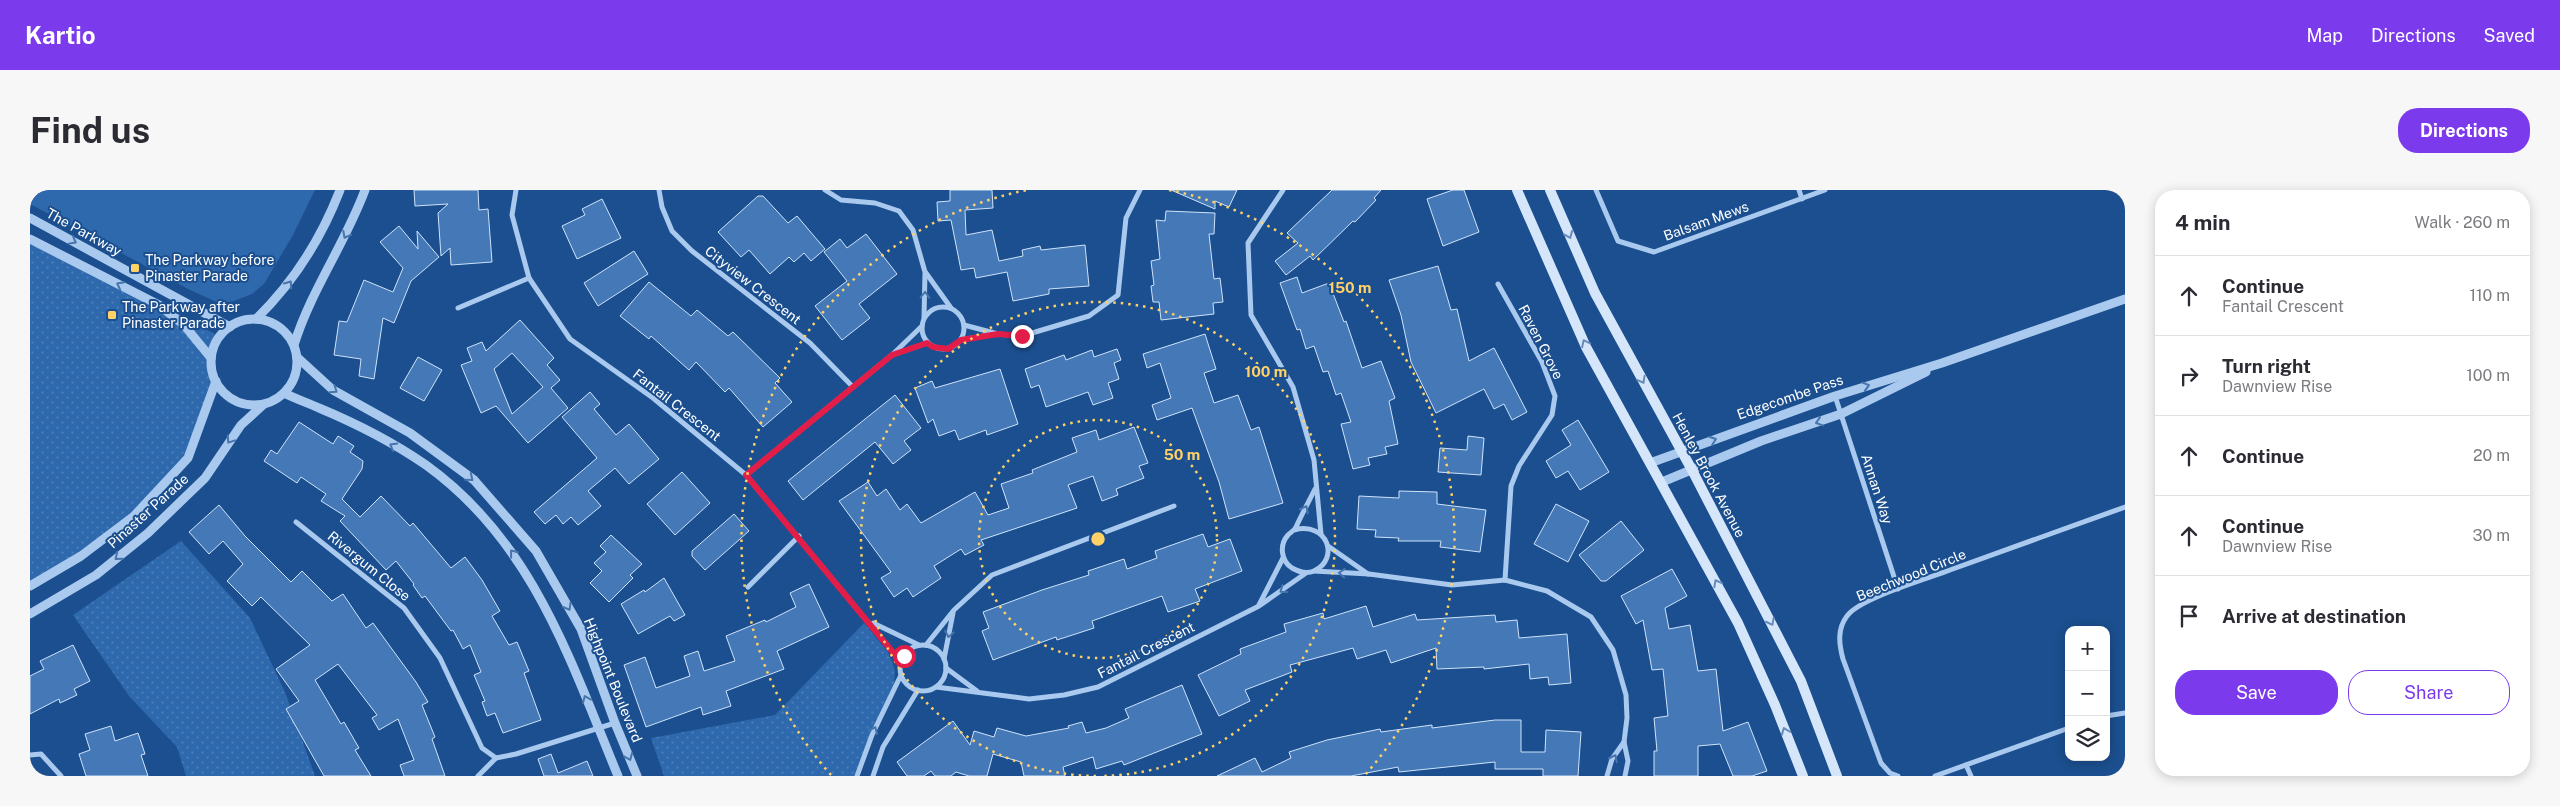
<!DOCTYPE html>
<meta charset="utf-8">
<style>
:root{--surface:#fff;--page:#f7f7f7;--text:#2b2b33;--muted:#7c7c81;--line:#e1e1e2;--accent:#7c3aed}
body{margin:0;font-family:"Public Sans",sans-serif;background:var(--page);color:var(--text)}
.controls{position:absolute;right:15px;bottom:15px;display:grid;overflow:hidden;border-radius:10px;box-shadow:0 2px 12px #0003}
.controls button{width:45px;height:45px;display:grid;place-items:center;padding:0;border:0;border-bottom:1px solid var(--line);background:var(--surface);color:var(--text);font:25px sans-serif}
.stop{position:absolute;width:15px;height:15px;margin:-11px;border:4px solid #e11d48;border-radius:50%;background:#fff}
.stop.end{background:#e11d48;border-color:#fff;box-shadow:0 1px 5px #0008}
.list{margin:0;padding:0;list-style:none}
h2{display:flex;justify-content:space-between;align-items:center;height:65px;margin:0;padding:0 20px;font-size:21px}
h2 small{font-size:16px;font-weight:400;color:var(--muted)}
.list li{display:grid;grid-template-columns:32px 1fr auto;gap:15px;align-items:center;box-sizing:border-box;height:80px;padding:0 20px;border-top:1px solid var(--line)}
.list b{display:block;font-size:19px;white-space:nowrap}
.list p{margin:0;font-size:16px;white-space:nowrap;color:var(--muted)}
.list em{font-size:16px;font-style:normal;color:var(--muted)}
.actions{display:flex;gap:10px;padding:15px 20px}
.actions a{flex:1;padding:11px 0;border:1px solid var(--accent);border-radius:20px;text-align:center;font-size:18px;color:var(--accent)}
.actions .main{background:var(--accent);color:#fff}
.icon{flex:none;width:28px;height:28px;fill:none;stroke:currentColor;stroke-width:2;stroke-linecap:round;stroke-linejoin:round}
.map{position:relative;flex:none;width:2095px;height:586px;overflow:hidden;border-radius:20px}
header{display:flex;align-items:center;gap:30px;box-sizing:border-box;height:70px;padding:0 25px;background:var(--accent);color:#fff}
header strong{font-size:24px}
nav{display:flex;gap:28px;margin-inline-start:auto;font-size:18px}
.intro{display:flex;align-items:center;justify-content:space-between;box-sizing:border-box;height:120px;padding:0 30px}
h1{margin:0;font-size:35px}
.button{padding:12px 22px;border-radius:20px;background:var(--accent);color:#fff;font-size:18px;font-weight:700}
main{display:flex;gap:30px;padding:0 30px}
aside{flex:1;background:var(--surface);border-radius:20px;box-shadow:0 2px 12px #0003}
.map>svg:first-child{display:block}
.grass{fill:#2e69ad}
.park{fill:url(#park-dots)}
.building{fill:#4478b7;stroke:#cfe3fa;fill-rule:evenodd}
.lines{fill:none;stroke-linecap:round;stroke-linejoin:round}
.minor{stroke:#a9c9ee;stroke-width:5}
.tertiary{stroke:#a9c9ee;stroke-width:9}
.secondary{stroke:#d6e6fa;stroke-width:10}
.oneway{stroke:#4674ac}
.oneway2{stroke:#668bba}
.route{stroke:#e11d48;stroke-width:6}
.ring{fill:none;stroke:#ffd166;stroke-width:2.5;stroke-dasharray:2.5 5}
.poi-dot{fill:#ffd166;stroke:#1b4f8f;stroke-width:2}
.labels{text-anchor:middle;stroke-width:4;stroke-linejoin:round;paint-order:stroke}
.street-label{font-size:14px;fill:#fff;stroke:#1b4f8f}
.poi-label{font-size:14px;fill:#fff;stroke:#1b4f8f;text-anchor:start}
.centre{fill:#ffd166;stroke:#1b4f8f;stroke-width:2.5}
.ring-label{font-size:15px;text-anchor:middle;font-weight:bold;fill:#ffd166;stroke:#1b4f8f;stroke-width:4;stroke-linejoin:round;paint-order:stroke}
</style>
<header>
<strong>Kartio</strong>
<nav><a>Map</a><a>Directions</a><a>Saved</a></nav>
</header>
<div class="intro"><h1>Find us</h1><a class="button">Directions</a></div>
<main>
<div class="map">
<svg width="2095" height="586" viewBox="0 0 2095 586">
<defs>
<pattern id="park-dots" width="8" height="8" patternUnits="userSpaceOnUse" patternTransform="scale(1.25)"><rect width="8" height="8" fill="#2e69ad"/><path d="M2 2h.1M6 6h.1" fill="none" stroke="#4d80b9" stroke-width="1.8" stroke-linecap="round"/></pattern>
</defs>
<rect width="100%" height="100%" fill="#1b4f8f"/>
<path class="grass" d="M0 0H285L263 45 234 94 222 104 204 111 189 113 160 100 0 14Z"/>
<g class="park">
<path d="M0 50 105 98 188 146 181 163 185 191 159 269 99 331 0 396Z"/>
<path d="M151 351 220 428 255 502 285 586H156L147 557 99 506 43 425Z"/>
<path d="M834 433 858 462 865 480 864 498 841 541 825 586H634L621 548 745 525Z"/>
</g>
<g class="building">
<path d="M384 0H448L449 20 458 19 462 72 421 75 420 58 411 66 408 23 418 14 385 16Z"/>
<path d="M920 0H962L963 18 935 20 936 45 962 40 969 71 993 66 992 60 1010 56 1011 60 1055 55 1059 96 1019 99V104L983 111 977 82 946 88 944 78 931 80 921 30 908 31 907 12 920 11Z"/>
<path d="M1141 0H1207L1199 17 1185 11V19Z"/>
<path d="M1302 0H1351L1344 8 1346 10 1325 32 1323 31 1283 70 1280 66 1256 85 1245 71 1268 53 1257 43Z"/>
<path d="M1423 0H1434L1449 42 1413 56 1397 9Z"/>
<path d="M728 6H733L758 33 767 26 795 59 781 71 774 63 764 72 759 67 740 84 719 60 711 67 688 42Z"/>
<path d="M572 9 591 48 547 69 532 36 555 25 552 19Z"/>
<path d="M1136 21 1185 23 1184 44H1179L1184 89 1190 88 1193 112 1183 113 1184 124 1131 130 1129 112H1123L1121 96 1124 95 1121 71 1130 69 1126 30 1135 31Z"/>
<path d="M369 36 388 59 387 41 409 67 381 91 364 133 353 128 344 189 329 186 331 169 304 165 309 131 317 132 334 90 363 102 373 78 350 52Z"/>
<path d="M836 44 867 84 829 114 840 128 812 150 785 116 817 91 794 62 810 49 817 58Z"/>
<path d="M604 61 618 84 568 116 554 93Z"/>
<path d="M1408 76 1421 120 1427 119 1439 171 1464 158 1497 222 1482 230 1474 214 1464 219 1454 199 1406 223 1381 172 1371 125 1359 90Z"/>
<path d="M1267 87 1272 103 1299 93 1314 132 1316 131 1332 178 1351 171 1365 208 1359 211 1368 254 1355 257 1357 264 1338 268 1340 275 1323 279 1311 234 1321 232 1311 203 1306 205 1298 181 1293 182 1284 156 1276 159 1270 139 1267 140 1250 93Z"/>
<path d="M619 92 661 126 667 120 698 146 703 142 750 188 745 193 762 212 733 237 699 198 695 202 666 172 659 180 621 146 619 149 590 126Z"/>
<path d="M490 130 524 168 517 175 530 190 521 198 538 218 498 253 466 216 451 223 431 175 442 171 437 158 452 152 456 161ZM482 163 513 197 482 224 464 179Z"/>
<path d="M1175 144 1186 179 1174 183 1184 213 1208 205 1221 240 1229 237 1253 313 1199 329 1189 292 1162 218 1127 230 1122 215 1141 208 1130 173 1117 178 1113 164Z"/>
<path d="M1087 159 1091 170 1084 173 1089 189 1078 193 1083 208 1063 215 1058 202 1016 217 1009 195 1001 198 995 179 1034 165 1036 170 1062 160 1064 167Z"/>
<path d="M388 167 412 180 394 211 370 198Z"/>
<path d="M970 179 988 234 957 245 956 240 929 250 925 240 909 246 903 229 898 233 885 198 902 191 905 198Z"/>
<path d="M560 202 570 214 564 219 586 245 599 234 629 269 599 294 585 278 558 301 571 316 548 335 541 327 533 334 526 325 515 334 504 322 567 268 532 227Z"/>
<path d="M865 205 891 238 874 251 881 260 863 274 845 252 773 310 758 291Z"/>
<path d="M1548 230 1579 282 1550 300 1538 281 1526 288 1516 271 1541 255 1532 240Z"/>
<path d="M269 232 303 254 308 246 324 256 320 262 333 271 332 279 312 309 330 327 351 306 380 336 383 333 421 378 435 367 452 390 470 421 462 426 479 455 487 452 499 481 494 483 511 530 473 543 465 523 457 526 452 512 455 511 444 485 451 482 440 455 433 459 423 440 421 441 395 406 392 408 383 395 384 394 366 371 356 380 310 331 315 326 291 311 296 304 271 287 267 293 234 271 241 260 247 264Z"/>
<path d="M1104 237 1118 273 1109 276 1114 288 1086 299 1088 305 1072 311 1063 286 1038 295 1047 318 951 350 954 355 935 365 931 359 904 376 911 388 883 407 877 398 864 407 851 388 861 382 809 311 838 292 847 306 856 299 870 320 877 314 891 333 945 302 958 325 979 318 971 294 1003 283 1002 280 1047 262 1042 248 1066 240 1069 250Z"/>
<path d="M1438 246 1454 248 1451 285 1408 282 1410 258 1437 260Z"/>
<path d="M652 282 680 313 645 345 617 314Z"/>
<path d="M1369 301 1407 302V314L1456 320 1450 362 1410 357 1411 351H1368L1369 348 1345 347 1346 340 1327 339 1329 306 1369 308Z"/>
<path d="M1526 314 1559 331 1538 372 1504 354Z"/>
<path d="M189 315 215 346 261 392 272 381 302 411 313 404 336 438 343 433 386 492 398 512 392 515 405 547 402 549 415 586H374L370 575 384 570 368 529 349 540 342 528 347 525 308 474 285 490 311 534 314 532 329 558 325 560 341 586H294L256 519 269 511 246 479 280 455 231 407 222 416 197 391 213 374 193 351 179 364 159 342Z"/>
<path d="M704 324 719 341 675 380 662 366V361Z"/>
<path d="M1591 331 1614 360 1576 391H1571L1549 365Z"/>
<path d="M1173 344 1178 357 1200 349 1212 381 1165 399 1170 411 1138 422 1132 406 1062 431 1064 438 1027 450 1026 447 963 470 952 441 959 438 953 422 1012 400 1059 385 1058 381 1094 369 1097 379 1127 368 1125 361Z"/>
<path d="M581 345 612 374 600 385 603 388 579 412 560 393 572 381 564 373 576 362 570 356Z"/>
<path d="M1642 379 1657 406 1635 418 1639 439 1660 435 1668 481 1686 479 1693 541 1718 532 1737 581 1722 586H1703L1690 554 1668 556V586H1624V561H1627L1624 528 1638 526 1633 479 1622 480 1613 430 1606 434 1591 406Z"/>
<path d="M634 388 655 425 644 431 640 426 608 444 591 414 614 400 615 402Z"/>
<path d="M779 394 799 437 747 461 754 479 696 501 701 516 673 525 671 517 616 537 594 475 615 467 626 498 660 486 654 466 668 461 674 481 705 471 696 446 735 430 736 432 766 417 760 403Z"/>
<path d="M1336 416 1343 437 1385 424 1387 430 1465 425 1466 432 1487 430 1489 448 1537 444 1541 493 1519 495 1518 487 1500 489 1499 474 1454 479V477L1407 479 1406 458 1361 473 1356 460 1327 469 1323 458 1260 475 1262 482 1215 500 1220 511 1189 526 1168 485 1211 464 1210 459 1256 442 1254 434 1293 423 1294 429Z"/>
<path d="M43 455 60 491 44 499 47 505 30 513 29 509 0 524V486L14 479 10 471Z"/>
<path d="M1152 495 1172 544 1094 575 1092 571 1066 579 1063 567 1033 577 1035 586H994L991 572 963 564 957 586H939L926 582 921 586H905L901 581 894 586H877L867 572 923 531 940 555 944 541 964 547 967 538 996 546 1039 538 1038 536 1052 532 1056 543 1076 538 1099 528 1095 519Z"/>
<path d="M1465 530H1491V562H1515L1516 540 1551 542 1548 586H1513V579H1465V572L1369 582 1368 577 1321 586H1187L1225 568 1232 582 1261 568 1259 562 1297 550 1350 539 1351 542 1402 535V538Z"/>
<path d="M81 536 85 551 108 543 115 564 111 565 118 586H56L49 564 60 560 55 544Z"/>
<path d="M521 564 528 583 557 571 563 586H514L508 569Z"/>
</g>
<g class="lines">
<g class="minor">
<path d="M486 0 482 25 499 88 540 149 623 208 716 285 871 472"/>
<path d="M629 0 632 17 642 41 662 61 780 153 822 196"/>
<path d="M795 0 811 10 845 13 869 21 883 40 895 82 894 128"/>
<path d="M1253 0 1218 53 1221 125 1263 197 1284 270 1291 344"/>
<path d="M1566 0 1588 51 1624 62 1795 0"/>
<path d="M1769 0 1772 9"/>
<path d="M896 83 921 118"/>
<path d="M1468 94 1512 172 1525 206 1522 225 1489 276 1481 296 1475 390"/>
<circle cx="913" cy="138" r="21"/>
<path d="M428 118 499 88"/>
<path d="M934 135 968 144 992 146 1059 126 1088 105 1096 28 1110 0"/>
<path d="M931 150 965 144"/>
<path d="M865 164 897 153"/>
<path d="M1805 206 1868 399"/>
<path d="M716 285 862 165 892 136"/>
<path d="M266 332 374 418 410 468 452 558 466 568 486 564 585 533"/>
<path d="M1264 340C1298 331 1310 369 1284 381 1277 384 1269 382 1262 378 1251 371 1249 355 1258 345 1261 342 1264 341 1266 337 1272 324 1279 311 1285 299"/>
<path d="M1298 356 1338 384"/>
<path d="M1284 381 1339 384 1422 395 1475 390 1517 401 1561 427 1583 460 1596 505 1597 528 1594 552 1598 571 1595 586"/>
<path d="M718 397 769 346"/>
<path d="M1229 415 1253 368"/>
<path d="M843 433 889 455"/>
<path d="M896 455 924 420 962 385 1144 316"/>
<circle cx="893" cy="478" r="23"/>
<path d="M914 469 923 423"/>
<path d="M916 478 947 501"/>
<path d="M906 497 999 509 1034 505 1068 497 1229 416 1276 383"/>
<path d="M2076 526 2095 523"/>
<path d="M0 565 11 564 31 586"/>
<path d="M1936 575 1941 586"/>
<path d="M448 586 466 568"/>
<path d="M827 586 842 545 871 485"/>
<path d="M843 586 853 557 888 500"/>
<path d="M1577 586 1582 569 1594 552"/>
<path d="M1868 586 1860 583 1851 573 1813 469C1809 454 1807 439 1817 426 1830 408 1897 389 1920 380 1978 359 2037 338 2095 317"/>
<path d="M1905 586 2039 538"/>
</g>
<g class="tertiary">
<path d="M0 28 200 137"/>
<path d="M0 49 129 115 154 135 181 168"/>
<path d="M226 129C263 93 291 49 310 0"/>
<circle cx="224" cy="172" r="43"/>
<path d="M264 155C281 100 315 54 335 0"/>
<path d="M268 168 303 200 380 243 444 290 506 361 551 439 585 533 607 586"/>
<path d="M254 203C266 209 278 213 289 218 325 233 364 253 396 275 503 352 540 470 588 586"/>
<path d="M1620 273 1805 206 1912 173 2095 109"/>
<path d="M1632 292 1731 251 1811 224 1896 182"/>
<path d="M0 396 51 366 104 326 158 268 186 191"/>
<path d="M0 424 66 385 118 343 175 288 211 235 233 215"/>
</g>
<g class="secondary">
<path d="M1487 0 1556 157 1708 433 1745 515 1773 586"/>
<path d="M1520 0 1565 103 1662 280 1771 491 1807 586"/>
</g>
</g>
<defs><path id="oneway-chevron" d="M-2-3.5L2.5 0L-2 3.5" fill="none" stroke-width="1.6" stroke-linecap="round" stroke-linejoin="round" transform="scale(1.25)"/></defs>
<g class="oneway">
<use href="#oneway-chevron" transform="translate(316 45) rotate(118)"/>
<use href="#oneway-chevron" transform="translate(43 51) rotate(29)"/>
<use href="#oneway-chevron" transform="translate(259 94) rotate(-55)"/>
<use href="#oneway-chevron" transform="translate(90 95) rotate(-153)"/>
<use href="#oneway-chevron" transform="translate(895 105) rotate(-88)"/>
<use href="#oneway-chevron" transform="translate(1836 196) rotate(-17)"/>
<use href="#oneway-chevron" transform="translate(304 200) rotate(35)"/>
<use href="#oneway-chevron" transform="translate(1789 232) rotate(162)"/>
<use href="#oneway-chevron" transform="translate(200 250) rotate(124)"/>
<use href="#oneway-chevron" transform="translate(1683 250) rotate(-20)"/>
<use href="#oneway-chevron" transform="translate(363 256) rotate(-150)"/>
<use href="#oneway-chevron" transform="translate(440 288) rotate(39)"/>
<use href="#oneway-chevron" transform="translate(1275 319) rotate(-63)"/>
<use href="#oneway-chevron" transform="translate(483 363) rotate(-128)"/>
<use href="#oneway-chevron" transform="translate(88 367) rotate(141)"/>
<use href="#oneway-chevron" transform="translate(1312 383) rotate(-176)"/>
<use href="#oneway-chevron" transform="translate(1253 400) rotate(144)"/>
<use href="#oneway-chevron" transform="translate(538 417) rotate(60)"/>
<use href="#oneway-chevron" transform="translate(919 444) rotate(101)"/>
<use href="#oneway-chevron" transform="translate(556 509) rotate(-113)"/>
<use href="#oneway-chevron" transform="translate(844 540) rotate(-67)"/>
<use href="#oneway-chevron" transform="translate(599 567) rotate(67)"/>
<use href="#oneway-chevron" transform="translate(1584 568) rotate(-63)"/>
</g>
<g class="oneway2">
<use href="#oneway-chevron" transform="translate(1539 45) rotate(67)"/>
<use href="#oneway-chevron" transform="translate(1555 153) rotate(-116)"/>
<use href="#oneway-chevron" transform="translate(1612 190) rotate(61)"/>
<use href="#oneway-chevron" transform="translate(1687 393) rotate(-118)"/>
<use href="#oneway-chevron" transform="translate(1741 432) rotate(63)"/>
<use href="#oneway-chevron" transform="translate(1755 541) rotate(-111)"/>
</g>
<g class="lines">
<path class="route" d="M874 466 871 472 716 285 862 165 897 153 903 157 918 159 931 150 968 144 992 146"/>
</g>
<g class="ring">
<circle cx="1068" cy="349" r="119"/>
<path d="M1066 586A237 237 0 1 1 1070 586"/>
<path d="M801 585A356 356 0 0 1 997 0M1139 0A356 356 0 0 1 1335 585"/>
</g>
<g class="poi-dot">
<rect x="100" y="73" width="10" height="10" rx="2.5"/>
<rect x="77" y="120" width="10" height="10" rx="2.5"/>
</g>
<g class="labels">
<g class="street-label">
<text transform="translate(1676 31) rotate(-20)" y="5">Balsam Mews</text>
<text transform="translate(54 42) rotate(29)" y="5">The Parkway</text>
<text transform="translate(723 95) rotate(38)" y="5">Cityview Crescent</text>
<text transform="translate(1511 152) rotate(63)" y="5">Raven Grove</text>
<text transform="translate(1760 207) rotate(-19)" y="5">Edgecombe Pass</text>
<text transform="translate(647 215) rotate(38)" y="5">Fantail Crescent</text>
<text transform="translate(1679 285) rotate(62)" y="5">Henley Brook Avenue</text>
<text transform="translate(1847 299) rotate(72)" y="5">Annan Way</text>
<text transform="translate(118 321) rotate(-42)" y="5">Pinaster Parade</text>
<text transform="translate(339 376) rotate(39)" y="5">Rivergum Close</text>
<text transform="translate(1881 385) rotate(-22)" y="5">Beechwood Circle</text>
<text transform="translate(1116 460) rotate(-27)" y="5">Fantail Crescent</text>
<text transform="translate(583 490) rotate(68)" y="5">Highpoint Boulevard</text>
</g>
<g class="poi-label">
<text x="115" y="75">The Parkway before<tspan x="115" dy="16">Pinaster Parade</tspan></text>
<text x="92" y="122">The Parkway after<tspan x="92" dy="16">Pinaster Parade</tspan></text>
</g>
</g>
<circle cx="1068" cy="349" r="8" class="centre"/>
<g class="ring-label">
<text x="1320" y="103">150 m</text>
<text x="1236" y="187">100 m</text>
<text x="1152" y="270">50 m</text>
</g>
</svg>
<div class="controls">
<button>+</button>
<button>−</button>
<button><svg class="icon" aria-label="layers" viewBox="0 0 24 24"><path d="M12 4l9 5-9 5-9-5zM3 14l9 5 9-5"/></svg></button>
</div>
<div class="stop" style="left:874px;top:466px"></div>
<div class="stop end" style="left:992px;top:146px"></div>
</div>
<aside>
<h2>4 min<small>Walk · 260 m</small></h2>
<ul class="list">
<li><svg class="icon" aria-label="ahead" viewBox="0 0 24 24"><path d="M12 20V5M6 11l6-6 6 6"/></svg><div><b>Continue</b><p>Fantail Crescent</p></div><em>110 m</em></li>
<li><svg class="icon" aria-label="right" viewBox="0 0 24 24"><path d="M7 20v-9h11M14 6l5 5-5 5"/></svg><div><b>Turn right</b><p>Dawnview Rise</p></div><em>100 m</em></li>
<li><svg class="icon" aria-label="ahead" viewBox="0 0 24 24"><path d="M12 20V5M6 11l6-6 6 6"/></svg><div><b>Continue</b></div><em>20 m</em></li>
<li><svg class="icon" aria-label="ahead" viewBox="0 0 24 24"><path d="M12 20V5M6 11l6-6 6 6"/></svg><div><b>Continue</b><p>Dawnview Rise</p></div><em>30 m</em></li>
<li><svg class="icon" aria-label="arrive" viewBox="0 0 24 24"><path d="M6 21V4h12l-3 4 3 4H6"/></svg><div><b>Arrive at destination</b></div></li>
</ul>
<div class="actions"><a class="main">Save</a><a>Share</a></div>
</aside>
</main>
